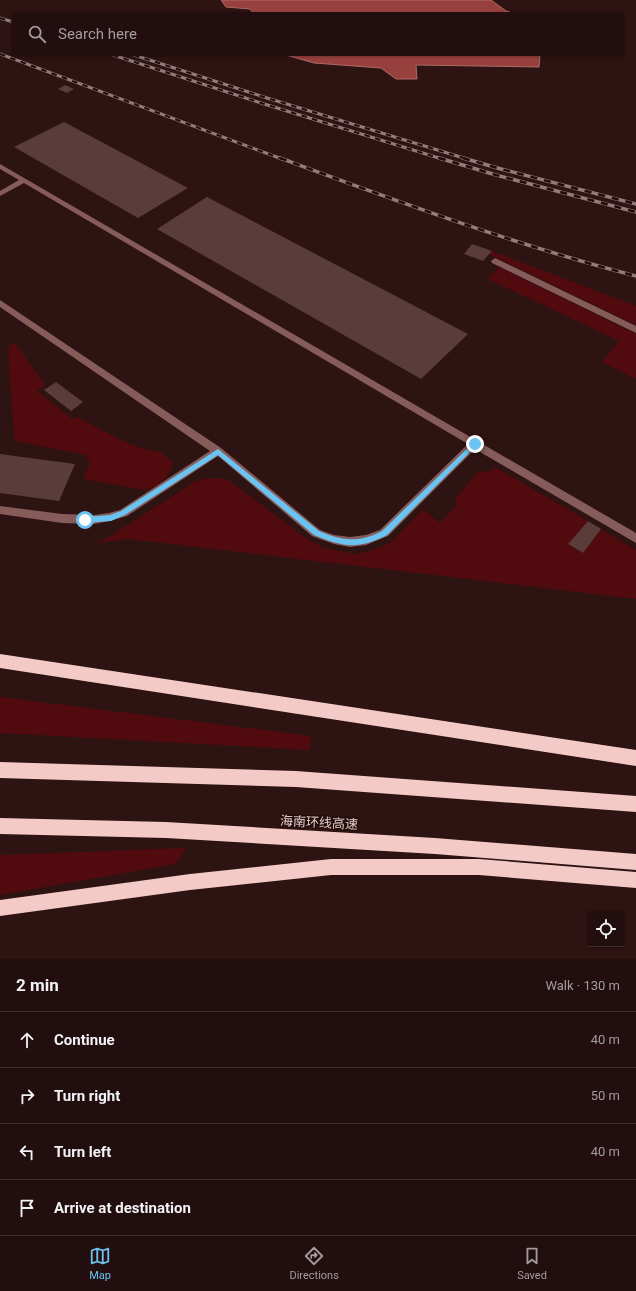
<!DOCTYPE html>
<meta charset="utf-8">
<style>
:root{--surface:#220e0e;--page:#2a1717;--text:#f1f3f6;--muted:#a29c9e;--line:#3f2e2e;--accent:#6bc3f2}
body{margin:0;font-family:Roboto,"Noto Sans SC",sans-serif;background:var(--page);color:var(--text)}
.controls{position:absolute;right:12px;bottom:12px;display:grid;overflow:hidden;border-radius:0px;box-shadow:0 1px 3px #0004}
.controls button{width:36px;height:36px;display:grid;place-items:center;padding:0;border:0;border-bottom:1px solid var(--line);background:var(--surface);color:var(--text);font:20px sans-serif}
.stop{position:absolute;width:12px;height:12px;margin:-9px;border:3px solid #6bc3f2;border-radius:50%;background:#fff}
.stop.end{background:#6bc3f2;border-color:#fff;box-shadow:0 1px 4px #0008}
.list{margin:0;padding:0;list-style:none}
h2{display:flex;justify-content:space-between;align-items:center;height:52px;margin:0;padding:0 16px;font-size:17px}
h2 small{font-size:13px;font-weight:400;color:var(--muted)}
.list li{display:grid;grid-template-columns:26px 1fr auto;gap:12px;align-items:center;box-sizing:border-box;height:56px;padding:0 16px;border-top:1px solid var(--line)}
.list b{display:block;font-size:15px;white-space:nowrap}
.list em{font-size:13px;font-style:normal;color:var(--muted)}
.icon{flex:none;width:22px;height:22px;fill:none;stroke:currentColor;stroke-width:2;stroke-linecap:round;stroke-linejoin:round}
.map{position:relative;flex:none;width:636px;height:959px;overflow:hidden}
.search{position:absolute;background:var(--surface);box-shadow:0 1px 3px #0004;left:12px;right:12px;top:12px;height:44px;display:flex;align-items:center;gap:10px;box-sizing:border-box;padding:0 14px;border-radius:0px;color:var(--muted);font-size:15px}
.sheet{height:276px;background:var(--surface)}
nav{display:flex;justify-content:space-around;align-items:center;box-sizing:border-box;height:56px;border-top:1px solid var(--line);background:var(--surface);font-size:11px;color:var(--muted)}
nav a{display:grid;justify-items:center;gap:2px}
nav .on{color:var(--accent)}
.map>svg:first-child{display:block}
.green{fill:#510b0f}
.water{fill:#98403d;stroke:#ae6b68}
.building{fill:#5a3c3a}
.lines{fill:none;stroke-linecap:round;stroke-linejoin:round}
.minor{fill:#855c59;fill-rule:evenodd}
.highway{fill:#f4cac6;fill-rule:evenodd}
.rail-far1-casing{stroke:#927c7b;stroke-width:3}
.rail-casing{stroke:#927c7b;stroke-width:3.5}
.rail-far1{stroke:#230a09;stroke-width:2;stroke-dasharray:5.5;stroke-linecap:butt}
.rail{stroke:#230a09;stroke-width:2.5;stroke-dasharray:7;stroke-linecap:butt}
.route{fill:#6bc3f2}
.labels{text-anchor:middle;stroke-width:3;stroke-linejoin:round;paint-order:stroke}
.near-street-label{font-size:13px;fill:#e0cecc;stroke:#230a09}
</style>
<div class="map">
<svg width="636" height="959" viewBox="0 0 636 959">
<rect width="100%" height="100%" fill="#2d1312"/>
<g class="green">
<path d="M492 251 636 306V325L489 254Z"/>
<path d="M499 267 636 334V379L602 362 619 341 488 279Z"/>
<path d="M12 344H16L45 385 37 391 72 419 77 417 119 439 141 448 161 452 173 463C171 477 157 488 144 490L83 479 90 462 85 455 16 441 14 438 8 347Z"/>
<path d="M495 467 588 521 568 544 582 553 601 529 636 550V599L129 539 95 543 109 537 194 482C207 477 217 477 230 481L306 538 324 548 356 554 373 550 390 543 423 509 440 523 456 506 455 499 478 472 489 471Z"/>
<path d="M0 697 311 736 309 750 0 733Z"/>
<path d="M186 848 176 864 0 895V855Z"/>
</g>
<g class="water">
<path d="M221 0H491L506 11 512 13H253L250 9 226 7Z"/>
<path d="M286 55H540L539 67 416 65 417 79H396L381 68 314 63Z"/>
</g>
<g class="building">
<path d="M65 85 74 89 67 93 58 89Z"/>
<path d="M64 122 188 188 138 218 14 147Z"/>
<path d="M207 197 468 334 421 379 157 229Z"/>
<path d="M472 244 492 251 483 261 464 254Z"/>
<path d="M56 382 83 402 71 411 44 390Z"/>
<path d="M0 454 75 464 59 501 0 493Z"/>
<path d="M588 521 601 529 583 553 568 544Z"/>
</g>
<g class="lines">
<g class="minor">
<path d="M0 164 636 533V543L475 449 388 536 366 545 350 547 334 544 312 536 218 456 127 516 109 521 94 524 62 523 0 514V506L62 514 94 515 109 513 120 510 210 451 0 307V300L221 448 320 530 334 535 350 537 366 535 380 530 468 444 24 183 0 196V191L19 180 0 169Z"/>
<path d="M495 258 636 326V333L492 263 491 261Z"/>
</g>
<g class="highway">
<path d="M0 654 636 750V766L0 668Z"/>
<path d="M0 762 296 771 636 796V812L296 787 0 778Z"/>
<path d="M0 818 166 822 435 838 636 854V870L435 854 166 838 0 834Z"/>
<path d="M331 859H479L636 872V888L479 875H331L190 890 0 916V900L190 874Z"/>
</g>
<defs>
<g id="rail-far1">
<path d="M0 18 13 22"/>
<path d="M0 54 282 159"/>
<path d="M113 55 261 103 442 159"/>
<path d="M134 55 267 98 467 159"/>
</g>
<g id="rail">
<path d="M280 158C397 201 515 245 636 276"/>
<path d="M439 158 496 175 636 212"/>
<path d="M463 158 501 169 636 204"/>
</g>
</defs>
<use href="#rail-far1" class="rail-far1-casing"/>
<use href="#rail" class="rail-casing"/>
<use href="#rail-far1" class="rail-far1"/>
<use href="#rail" class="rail"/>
</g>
<path class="route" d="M475 441 477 442V445L387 535C358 550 343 547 314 535L218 455 125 515 111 521 85 523 81 520 85 517 110 515 121 511 218 449 319 531C342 541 359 543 382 531Z"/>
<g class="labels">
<g class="near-street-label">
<text transform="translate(319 822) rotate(3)" y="5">海南环线高速</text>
</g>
</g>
</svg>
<div class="controls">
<button><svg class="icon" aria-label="locate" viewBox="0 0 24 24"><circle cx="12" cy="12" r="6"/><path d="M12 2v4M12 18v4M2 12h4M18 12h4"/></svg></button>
</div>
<div class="stop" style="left:85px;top:520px"></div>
<div class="stop end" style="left:475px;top:444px"></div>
<div class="search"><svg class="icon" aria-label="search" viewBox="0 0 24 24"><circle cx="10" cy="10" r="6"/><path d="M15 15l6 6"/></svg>Search here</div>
</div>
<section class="sheet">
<h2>2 min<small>Walk · 130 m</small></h2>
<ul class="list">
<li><svg class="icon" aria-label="ahead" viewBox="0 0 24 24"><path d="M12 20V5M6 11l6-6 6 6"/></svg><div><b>Continue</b></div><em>40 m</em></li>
<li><svg class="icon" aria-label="right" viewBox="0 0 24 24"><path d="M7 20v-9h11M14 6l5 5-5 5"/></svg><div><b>Turn right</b></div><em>50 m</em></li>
<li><svg class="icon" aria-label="left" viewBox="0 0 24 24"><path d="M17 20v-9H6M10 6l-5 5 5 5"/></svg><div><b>Turn left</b></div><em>40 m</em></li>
<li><svg class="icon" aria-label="arrive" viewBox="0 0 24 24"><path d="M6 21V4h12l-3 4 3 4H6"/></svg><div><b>Arrive at destination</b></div></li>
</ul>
</section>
<nav>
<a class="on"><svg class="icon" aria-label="map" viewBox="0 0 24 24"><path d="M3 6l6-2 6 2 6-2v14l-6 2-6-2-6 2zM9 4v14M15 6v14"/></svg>Map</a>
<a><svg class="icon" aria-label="directions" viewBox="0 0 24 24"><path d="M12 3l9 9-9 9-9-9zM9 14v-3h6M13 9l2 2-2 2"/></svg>Directions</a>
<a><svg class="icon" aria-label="saved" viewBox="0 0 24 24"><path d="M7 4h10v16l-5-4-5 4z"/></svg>Saved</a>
</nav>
